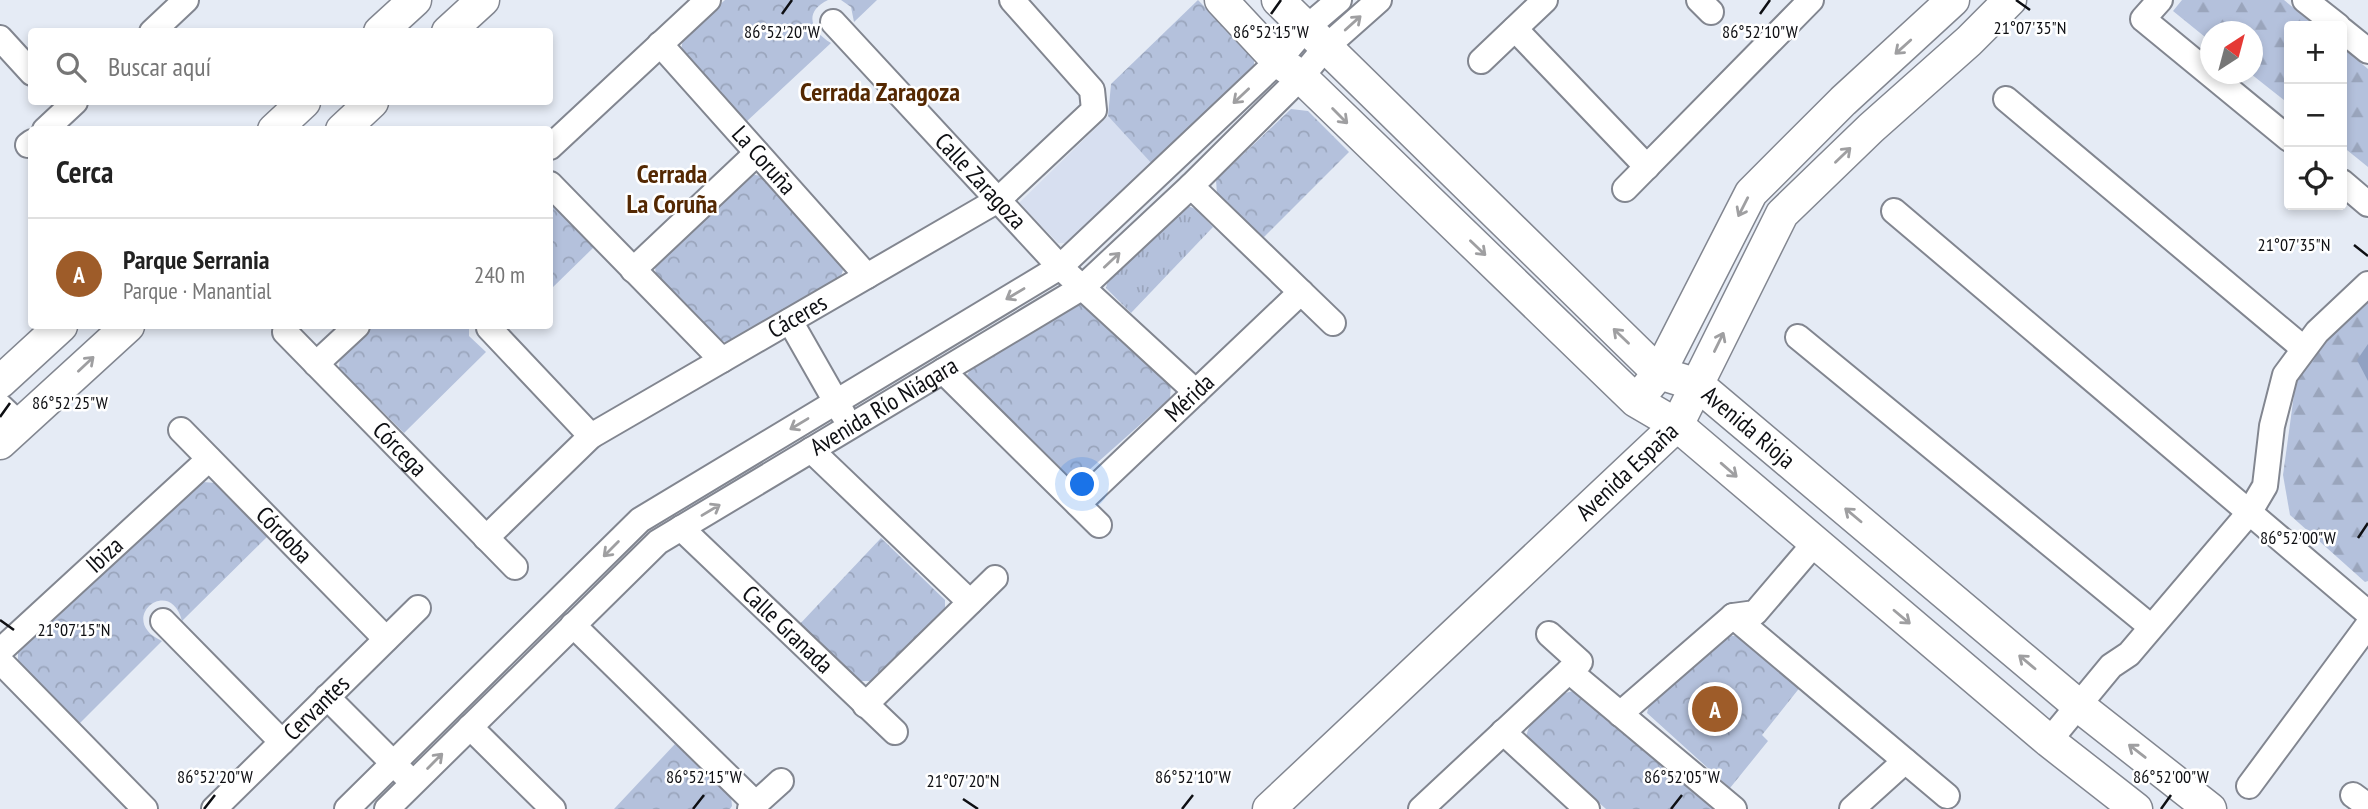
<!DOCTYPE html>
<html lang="es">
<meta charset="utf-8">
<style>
:root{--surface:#fff;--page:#f6f6f6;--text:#222;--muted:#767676;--line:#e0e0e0;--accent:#9e5c29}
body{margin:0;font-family:"PT Sans Narrow",sans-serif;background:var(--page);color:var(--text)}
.controls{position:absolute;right:21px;top:21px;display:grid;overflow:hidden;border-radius:7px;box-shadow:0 4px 10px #0003}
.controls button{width:63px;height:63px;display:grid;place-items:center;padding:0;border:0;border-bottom:2px solid var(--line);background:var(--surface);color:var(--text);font:35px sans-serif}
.compass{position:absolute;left:2200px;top:21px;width:63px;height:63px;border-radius:50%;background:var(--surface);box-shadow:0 4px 10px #0003;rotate:36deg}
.you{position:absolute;left:1083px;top:485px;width:24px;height:24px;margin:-18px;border:5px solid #fff;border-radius:50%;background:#1a73e8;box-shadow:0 0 0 10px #1a73e833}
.badge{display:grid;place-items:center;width:46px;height:46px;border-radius:50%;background:var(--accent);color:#fff;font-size:23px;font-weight:700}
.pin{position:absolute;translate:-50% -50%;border:4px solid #fff;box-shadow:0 2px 7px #0006}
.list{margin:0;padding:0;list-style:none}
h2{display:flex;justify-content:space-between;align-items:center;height:91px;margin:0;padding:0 28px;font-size:30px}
h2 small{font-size:23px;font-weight:400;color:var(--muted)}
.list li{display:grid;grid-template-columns:46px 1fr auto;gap:21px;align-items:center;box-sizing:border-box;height:112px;padding:0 28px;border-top:2px solid var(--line)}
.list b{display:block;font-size:26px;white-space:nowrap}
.list p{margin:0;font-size:23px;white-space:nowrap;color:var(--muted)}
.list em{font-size:23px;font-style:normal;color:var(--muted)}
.icon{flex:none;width:38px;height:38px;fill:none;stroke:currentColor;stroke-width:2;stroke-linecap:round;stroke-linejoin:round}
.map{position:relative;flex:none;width:2368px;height:809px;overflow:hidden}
.search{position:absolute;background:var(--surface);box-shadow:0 4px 10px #0003;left:28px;top:28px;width:525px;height:77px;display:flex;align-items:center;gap:18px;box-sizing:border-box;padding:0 24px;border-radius:7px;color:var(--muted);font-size:26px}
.panel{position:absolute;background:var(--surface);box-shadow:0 4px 10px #0003;left:28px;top:126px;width:525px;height:203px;border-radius:7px}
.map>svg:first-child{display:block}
.built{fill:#d7dff0}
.grass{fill:url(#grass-tufts)}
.forest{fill:url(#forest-firs)}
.park{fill:url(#park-crowns)}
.water{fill:#91a1c2}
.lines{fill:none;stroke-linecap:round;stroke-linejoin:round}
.minor-casing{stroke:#828690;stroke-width:28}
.major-casing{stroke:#828690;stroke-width:35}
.minor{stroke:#fff;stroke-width:24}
.major{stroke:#fff;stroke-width:32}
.oneway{stroke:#9f9fa1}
.ticks{fill:none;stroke:#0e0f13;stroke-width:2.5}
.labels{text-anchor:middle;stroke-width:5;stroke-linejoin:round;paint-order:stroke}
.street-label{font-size:24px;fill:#0e0f13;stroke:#fff}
.neighbourhood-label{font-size:26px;font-weight:bold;fill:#542802;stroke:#fff}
.ticks-label{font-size:18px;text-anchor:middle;fill:#0e0f13;stroke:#fff;stroke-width:5;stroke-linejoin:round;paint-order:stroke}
</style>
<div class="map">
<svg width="2368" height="809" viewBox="0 0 2368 809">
<defs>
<pattern id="grass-tufts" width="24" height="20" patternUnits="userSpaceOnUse" patternTransform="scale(1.75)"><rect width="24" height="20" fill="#b4c1dc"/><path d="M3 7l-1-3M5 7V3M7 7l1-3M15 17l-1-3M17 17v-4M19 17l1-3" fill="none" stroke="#9aa5bc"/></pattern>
<pattern id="forest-firs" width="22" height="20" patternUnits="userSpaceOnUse" patternTransform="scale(1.75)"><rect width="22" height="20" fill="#b4c1dc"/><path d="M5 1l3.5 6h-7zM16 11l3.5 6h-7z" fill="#9aa5bc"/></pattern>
<pattern id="park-crowns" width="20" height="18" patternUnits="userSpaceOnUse" patternTransform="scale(1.75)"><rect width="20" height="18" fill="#b4c1dc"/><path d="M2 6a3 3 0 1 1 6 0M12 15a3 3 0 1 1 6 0" fill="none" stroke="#9aa5bc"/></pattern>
</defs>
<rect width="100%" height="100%" fill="#e5ebf5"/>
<path class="built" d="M1108 116 1153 165 1070 243H1058L1019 203Z"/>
<path class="grass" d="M1185 205 1196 209 1213 227 1131 313 1106 288 1108 280Z"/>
<g class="forest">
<path d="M2182 0H2284L2316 26H2289V104L2251 74 2252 32H2210V41L2173 11Z"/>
<path d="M2342 47 2368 69V167L2342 146Z"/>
<path d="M2368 299V581L2365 582 2290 515 2283 475 2296 380 2324 341Z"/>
</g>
<g class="park">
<path d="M725 0H828C803 12 811 31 831 43L746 122 681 51 683 38Z"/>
<path d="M841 0H877L854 22 851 7Z"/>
<path d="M1198 0 1254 58V71L1153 165 1108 116 1111 84Z"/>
<path d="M1291 109 1308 111 1349 152 1262 239 1217 194 1216 180Z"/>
<path d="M749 174 762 176 844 267 841 276 729 343 719 340 656 276 655 267Z"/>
<path d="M550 200 594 247 550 290Z"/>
<path d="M1075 299 1088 302 1171 384 1170 398 1080 478 1068 475 966 377 971 368Z"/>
<path d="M372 326H469V336L486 352 404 433 339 368 340 355Z"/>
<path d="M203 482 216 483 268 536 182 621C170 574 115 620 162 641L78 725 18 663V653Z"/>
<path d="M881 538 945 600V609L870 681H857L798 626Z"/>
<path d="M1727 635 1743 637 1801 686 1762 735 1768 741 1730 788 1647 713 1649 705Z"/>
<path d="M1573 691 1713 809H1606L1526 738C1529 717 1552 695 1573 691Z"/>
<path d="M675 744 731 796 732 806 730 809H614Z"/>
</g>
<path class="water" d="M2368 344V381L2357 360Z"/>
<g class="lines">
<defs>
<g id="minor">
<path d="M1699 0 1711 12"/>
<path d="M2160 0 2143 19 2289 139"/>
<path d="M2305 0 2338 26"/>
<path id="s1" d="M833 22 1060 267 1196 392"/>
<path d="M1515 29 1647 167"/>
<path d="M2342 30 2368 51"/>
<path d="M152 32 186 0"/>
<path d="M0 38 32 73"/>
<path id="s2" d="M660 44 867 276"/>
<path d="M1481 61 1545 0"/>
<path d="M2006 99 2303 348"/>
<path d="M45 130 75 102"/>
<path d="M28 145 32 142"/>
<path d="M550 147 708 0"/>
<path d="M2342 182 2368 204"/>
<path d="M550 184 722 360"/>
<path d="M1191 186 1333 323"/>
<path d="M1625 189 1811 0"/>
<path d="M1894 211 2368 613"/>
<path d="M633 270 757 153"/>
<path d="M790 321 843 414"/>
<path d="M489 328 591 436"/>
<path id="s3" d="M285 332 515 567"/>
<path d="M1798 337 2150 626"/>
<path d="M316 364 357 326"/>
<path d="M943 371 1099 525"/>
<path d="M0 406 20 425"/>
<path id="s4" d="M181 430 386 639"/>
<path d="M811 450 970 602"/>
<path id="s5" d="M1078 504 1301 292"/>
<path id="s6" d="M681 528 895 732"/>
<path id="s7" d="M486 538 591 436 998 200 1094 110 1092 90 1012 0"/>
<path d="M1733 616 1947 796"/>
<path d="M163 621 282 742"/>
<path d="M573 625 756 804"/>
<path d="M1549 634 1580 662 1569 671 1734 809"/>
<path id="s8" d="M0 651 209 459"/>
<path d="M0 661 145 809"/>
<path d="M327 697 405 775"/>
<path d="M865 705 995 578"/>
<path d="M1620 714 1733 616 1755 613 1814 544"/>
<path d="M470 727 553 809"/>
<path d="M1503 732 1587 809"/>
<path d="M2049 741 2111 666 2129 654 2249 513 2265 486 2272 426 2285 375 2317 332 2368 284"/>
<path d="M2249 786 2368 625"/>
<path d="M2353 795 2368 806"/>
<path id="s9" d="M214 809 418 608"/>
<path d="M347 809 640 520 1060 267 1278 61 1305 29 1339 0"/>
<path id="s10" d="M387 809 658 542 1083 287 1191 186 1301 77 1326 47 1379 0"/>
<path d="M750 809 781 781"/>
<path d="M1421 809 1569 671"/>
<path d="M1852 809 1905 761"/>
</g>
<g id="major">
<path d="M1221 0 1278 61 1301 77 1636 401 1677 425 2049 741 2136 809"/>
<path id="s11" d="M1278 0 1659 373 1698 385 2079 706 2210 809"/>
<path d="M380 32 415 0"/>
<path d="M448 32 483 0"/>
<path d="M274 130 304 102"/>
<path d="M342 130 372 102"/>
<path d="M0 382 61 326"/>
<path d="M1646 389 1659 373 1751 193 1843 101 1953 0"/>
<path d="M0 443 128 326"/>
<path id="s12" d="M1269 809 1677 425 1782 214 1871 128 1969 41 2010 0"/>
</g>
</defs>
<use href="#minor" class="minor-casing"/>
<use href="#major" class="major-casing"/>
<use href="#minor" class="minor"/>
<use href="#major" class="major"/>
</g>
<defs><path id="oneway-shaft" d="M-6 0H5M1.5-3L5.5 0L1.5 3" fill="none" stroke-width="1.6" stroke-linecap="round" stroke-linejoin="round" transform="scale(1.75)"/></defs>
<g class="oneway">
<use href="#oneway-shaft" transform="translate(1353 23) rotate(-42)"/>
<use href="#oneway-shaft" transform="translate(1903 47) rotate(138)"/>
<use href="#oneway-shaft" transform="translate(1241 96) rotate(137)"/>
<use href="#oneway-shaft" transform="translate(1340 116) rotate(45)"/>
<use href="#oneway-shaft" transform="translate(1843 155) rotate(-44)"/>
<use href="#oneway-shaft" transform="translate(1743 207) rotate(117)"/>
<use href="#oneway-shaft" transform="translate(1478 248) rotate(44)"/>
<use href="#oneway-shaft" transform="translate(1112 260) rotate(-43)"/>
<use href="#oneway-shaft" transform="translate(1015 294) rotate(149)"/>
<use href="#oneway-shaft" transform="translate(1621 336) rotate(-136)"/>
<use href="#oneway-shaft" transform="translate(1719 342) rotate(-64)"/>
<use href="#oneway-shaft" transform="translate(86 364) rotate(-43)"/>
<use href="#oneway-shaft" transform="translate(799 424) rotate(149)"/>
<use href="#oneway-shaft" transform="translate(1729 470) rotate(41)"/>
<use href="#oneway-shaft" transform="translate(711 510) rotate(-31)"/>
<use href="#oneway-shaft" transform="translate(1853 515) rotate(-140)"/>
<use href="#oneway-shaft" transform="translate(611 549) rotate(135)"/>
<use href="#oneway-shaft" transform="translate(1902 617) rotate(40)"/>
<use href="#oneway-shaft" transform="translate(2027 662) rotate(-140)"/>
<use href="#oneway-shaft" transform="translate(2137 751) rotate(-142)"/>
<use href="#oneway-shaft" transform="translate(435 761) rotate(-45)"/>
</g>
<path class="ticks" d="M2016 0 2030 10M782 14 792 0M1271 14 1281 0M1760 14 1770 0M2354 245 2368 256M0 417 10 403M2358 538 2368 523M0 620 14 630M963 799 978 809M204 809 215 795M693 809 704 795M1182 809 1193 795M1671 809 1682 795M2161 809 2171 795"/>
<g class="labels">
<g class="street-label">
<text dy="8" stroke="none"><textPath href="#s2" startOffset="156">La Coruña</textPath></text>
<text dy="8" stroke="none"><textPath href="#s1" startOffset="217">Calle Zaragoza</textPath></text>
<text dy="8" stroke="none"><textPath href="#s7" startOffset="385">Cáceres</textPath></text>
<text dy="8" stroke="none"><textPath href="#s5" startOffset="154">Mérida</textPath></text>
<text dy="8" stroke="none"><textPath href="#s10" startOffset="644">Avenida Río Niágara</textPath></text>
<text dy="8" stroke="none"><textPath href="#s11" startOffset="640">Avenida Rioja</textPath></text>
<text dy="8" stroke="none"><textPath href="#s3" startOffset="164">Córcega</textPath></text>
<text dy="8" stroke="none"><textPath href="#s12" startOffset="492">Avenida España</textPath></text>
<text dy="8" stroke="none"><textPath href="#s4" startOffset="147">Córdoba</textPath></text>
<text dy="8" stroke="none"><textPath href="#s8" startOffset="142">Ibiza</textPath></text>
<text dy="8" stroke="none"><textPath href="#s6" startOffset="147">Calle Granada</textPath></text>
<text dy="8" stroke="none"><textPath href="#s9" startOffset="144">Cervantes</textPath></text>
</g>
<g class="neighbourhood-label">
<text x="880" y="101">Cerrada Zaragoza</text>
<text x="672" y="183">Cerrada<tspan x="672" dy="30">La Coruña</tspan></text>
</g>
</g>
<g class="ticks-label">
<text x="2030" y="34">21°07'35"N</text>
<text x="782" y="38">86°52'20"W</text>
<text x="1271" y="38">86°52'15"W</text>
<text x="1760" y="38">86°52'10"W</text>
<text x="2294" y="251">21°07'35"N</text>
<text x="70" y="409">86°52'25"W</text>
<text x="2298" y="544">86°52'00"W</text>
<text x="74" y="636">21°07'15"N</text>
<text x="215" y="783">86°52'20"W</text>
<text x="704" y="783">86°52'15"W</text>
<text x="1193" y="783">86°52'10"W</text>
<text x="1682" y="783">86°52'05"W</text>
<text x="2171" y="783">86°52'00"W</text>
<text x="963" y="787">21°07'20"N</text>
</g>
</svg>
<div class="controls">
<button>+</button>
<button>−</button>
<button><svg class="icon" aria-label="locate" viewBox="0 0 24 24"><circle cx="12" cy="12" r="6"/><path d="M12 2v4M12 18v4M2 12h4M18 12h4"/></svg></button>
</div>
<svg class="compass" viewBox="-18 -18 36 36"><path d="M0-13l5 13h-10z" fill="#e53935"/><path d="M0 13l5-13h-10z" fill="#767676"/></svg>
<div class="you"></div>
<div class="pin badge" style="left:1715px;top:709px">A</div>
<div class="search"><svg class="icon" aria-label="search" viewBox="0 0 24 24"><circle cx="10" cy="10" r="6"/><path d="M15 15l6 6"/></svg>Buscar aquí</div>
<section class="panel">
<h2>Cerca<small></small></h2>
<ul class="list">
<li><span class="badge">A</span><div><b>Parque Serrania</b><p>Parque · Manantial</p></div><em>240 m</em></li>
</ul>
</section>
</div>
